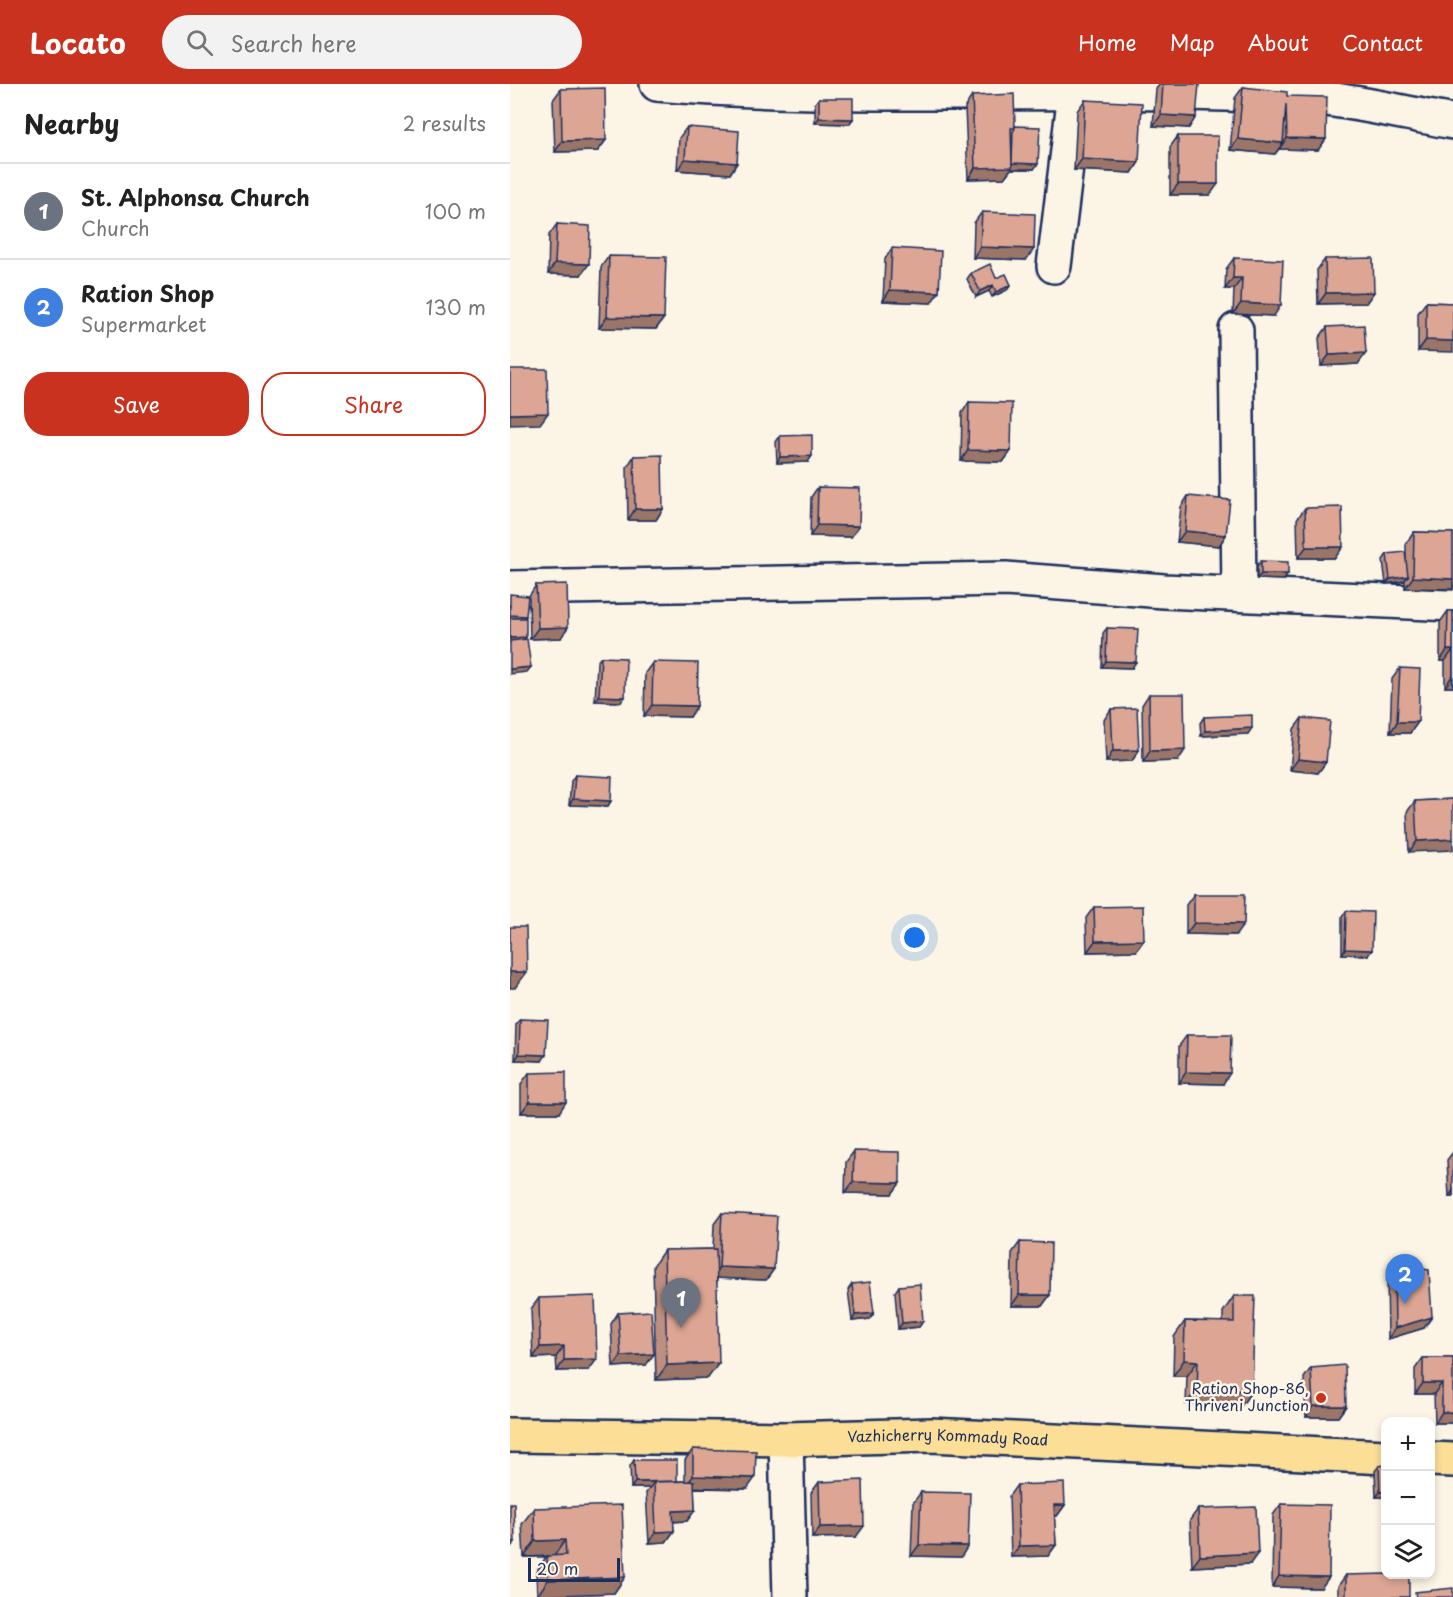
<!DOCTYPE html>
<meta charset="utf-8">
<style>
:root{--surface:#fff;--page:#f2f2f2;--text:#222;--muted:#767676;--line:#e0e0e0;--accent:#c8321e}
body{margin:0;font-family:"Playpen Sans",sans-serif;background:var(--page);color:var(--text)}
.controls{position:absolute;right:18px;bottom:18px;display:grid;overflow:hidden;border-radius:12px;box-shadow:0 3px 9px #0003}
.controls button{width:54px;height:54px;display:grid;place-items:center;padding:0;border:0;border-bottom:2px solid var(--line);background:var(--surface);color:var(--text);font:30px sans-serif}
.scale{position:absolute;left:18px;bottom:15px;width:92px;box-sizing:border-box;padding-left:6px;border:3px solid #1b2f5e;border-top:0;font-size:16px;line-height:21px;white-space:nowrap;color:#1b2f5e;-webkit-text-stroke:4px #fcf5e5;paint-order:stroke}
.you{position:absolute;left:405px;top:854px;width:21px;height:21px;margin:-15px;border:4px solid #fff;border-radius:50%;background:#1a73e8;box-shadow:0 0 0 9px #1a73e833}
.badge{display:grid;place-items:center;width:39px;height:39px;border-radius:50%;background:var(--accent);color:#fff;font-size:20px;font-weight:700}
.pin{position:absolute;translate:-50% -50px;filter:drop-shadow(0 2px 3px #0008)}
.pin::after{content:'';position:absolute;top:32px;width:21px;height:18px;background:inherit;clip-path:polygon(0 0,100% 0,50% 100%)}
.list{margin:0;padding:0;list-style:none}
h2{display:flex;justify-content:space-between;align-items:center;height:78px;margin:0;padding:0 24px;font-size:26px}
h2 small{font-size:20px;font-weight:400;color:var(--muted)}
.list li{display:grid;grid-template-columns:39px 1fr auto;gap:18px;align-items:center;box-sizing:border-box;height:96px;padding:0 24px;border-top:2px solid var(--line)}
.list b{display:block;font-size:22px;white-space:nowrap}
.list p{margin:0;font-size:20px;white-space:nowrap;color:var(--muted)}
.list em{font-size:20px;font-style:normal;color:var(--muted)}
.actions{display:flex;gap:12px;padding:18px 24px}
.actions a{flex:1;padding:14px 0;border:2px solid var(--accent);border-radius:24px;text-align:center;font-size:21px;color:var(--accent)}
.actions .main{background:var(--accent);color:#fff}
.icon{flex:none;width:33px;height:33px;fill:none;stroke:currentColor;stroke-width:2;stroke-linecap:round;stroke-linejoin:round}
.map{position:relative;flex:none;width:943px;height:1513px;overflow:hidden}
header{display:flex;align-items:center;gap:36px;box-sizing:border-box;height:84px;padding:0 30px;background:var(--accent);color:#fff}
header strong{font-size:28px}
nav{display:flex;gap:33px;margin-inline-start:auto;font-size:21px}
.search{width:420px;height:54px;background:var(--page);display:flex;align-items:center;gap:15px;box-sizing:border-box;padding:0 21px;border-radius:33px;color:var(--muted);font-size:22px}
main{display:flex}
aside{flex:1;background:var(--surface)}
.map>svg:first-child{display:block}
.lines{fill:none;stroke-linecap:round;stroke-linejoin:round}
.minor-casing{stroke:#1b2f5e;stroke-width:38}
.major-casing{stroke:#1b2f5e;stroke-width:38}
.minor{stroke:#fcf5e5;stroke-width:33}
.major{stroke:#fcde96;stroke-width:33}
.wall{fill:#be8f7f;stroke:#1b2f5e;stroke-width:1.5}
.shaded-wall{fill:#9b7468;stroke:#1b2f5e;stroke-width:1.5}
.building{fill:#dda694;stroke:#1b2f5e;stroke-width:1.5}
.poi-dot{fill:#c8321e;stroke:#fcf5e5;stroke-width:2}
.labels{text-anchor:middle;stroke-width:5;stroke-linejoin:round;paint-order:stroke}
.poi-label{font-size:15px;fill:#1b2f5e;stroke:#fcf5e5;text-anchor:end}
.street-label{font-size:15px;fill:#1b2f5e;stroke:#fcf5e5}
</style>
<header>
<strong>Locato</strong>
<div class="search"><svg class="icon" aria-label="search" viewBox="0 0 24 24"><circle cx="10" cy="10" r="6"/><path d="M15 15l6 6"/></svg>Search here</div>
<nav><a>Home</a><a>Map</a><a>About</a><a>Contact</a></nav>
</header>
<main>
<aside>
<h2>Nearby<small>2 results</small></h2>
<ul class="list">
<li><span class="badge" style="background:#6b7280">1</span><div><b>St. Alphonsa Church</b><p>Church</p></div><em>100 m</em></li>
<li><span class="badge" style="background:#3f7fe0">2</span><div><b>Ration Shop</b><p>Supermarket</p></div><em>130 m</em></li>
</ul>
<div class="actions"><a class="main">Save</a><a>Share</a></div>
</aside>
<div class="map">
<svg width="943" height="1513" viewBox="0 0 943 1513">
<rect width="100%" height="100%" fill="#fcf5e5"/>
<filter id="ink" filterUnits="userSpaceOnUse"><feTurbulence type="fractalNoise" baseFrequency=".0167" numOctaves="2"/><feDisplacementMap in="SourceGraphic" scale="12" xChannelSelector="R" yChannelSelector="G"/><feConvolveMatrix kernelMatrix="1 2 1 2 8 2 1 2 1" color-interpolation-filters="sRGB"/></filter>
<g filter="url(#ink)">
<g class="lines">
<defs>
<g id="minor">
<path d="M147 0C367 19 589 0 809 14 854 19 899 30 943 38"/>
<path d="M544 182 566 0"/>
<path d="M726 246 729 510"/>
<path d="M0 504 496 495 654 507 943 520"/>
<path d="M276 1355 280 1513"/>
</g>
<g id="major">
<path id="s1" d="M0 1351 276 1355 421 1351 876 1373"/>
<path d="M920 1375 943 1376"/>
</g>
</defs>
<use href="#minor" class="minor-casing"/>
<use href="#major" class="major-casing"/>
<use href="#minor" class="minor"/>
<use href="#major" class="major"/>
</g>
<g class="wall">
<path d="M650 0H689L679 44 643 42 646 5Z"/>
<path d="M733 3 777 12 816 55 808 66 769 65 765 70 720 66 725 14Z"/>
<path d="M51 5 96 56 88 67 45 68 43 16Z"/>
<path d="M462 12 505 42 524 85H501L494 94 458 95 455 23Z"/>
<path d="M309 14 343 35 339 40 305 39V19Z"/>
<path d="M575 16 629 78 622 89 564 86 567 27Z"/>
<path d="M177 43 227 79 220 90 167 86 169 54Z"/>
<path d="M668 52 700 111H660V63Z"/>
<path d="M472 128 516 176 463 174 464 139Z"/>
<path d="M47 140 71 191 38 190 39 151Z"/>
<path d="M382 164 421 219 373 217 375 175Z"/>
<path d="M99 172 154 234 146 245 89 244 91 183Z"/>
<path d="M724 174 764 232 723 230 724 205H715L716 185Z"/>
<path d="M815 175 864 208 856 219 808 220 807 186Z"/>
<path d="M461 189 486 194 501 201 497 206 482 213 479 207 466 213 457 195Z"/>
<path d="M916 218 943 219 908 267V229Z"/>
<path d="M817 243 856 269 848 280 811 282 809 254Z"/>
<path d="M459 318 501 367 493 378 451 377 452 329Z"/>
<path d="M270 352 298 378 267 379 266 358Z"/>
<path d="M124 372 153 425 146 436H118L117 383Z"/>
<path d="M308 403 349 442 341 453 300 452 301 413Z"/>
<path d="M678 412 716 451 709 462 667 458 671 423Z"/>
<path d="M795 424 825 474H788L787 435Z"/>
<path d="M904 448 943 449V506L895 504V496L894 497 876 500 873 476 877 470 896 475V459Z"/>
<path d="M751 477 774 496 747 495V482Z"/>
<path d="M26 501 51 554 20 555 19 512Z"/>
<path d="M938 527H943V603H935V577H930V538Z"/>
<path d="M597 544 622 584 592 583 593 549Z"/>
<path d="M91 573 111 618 85 617 87 578Z"/>
<path d="M143 578 187 622 180 633 134 632 135 589Z"/>
<path d="M890 584 908 638 900 649H880L882 595Z"/>
<path d="M639 610 668 677 633 678 632 621Z"/>
<path d="M601 625 629 666 622 677 596 678 594 636Z"/>
<path d="M694 633 738 650 691 652 690 639Z"/>
<path d="M792 634 816 678 808 689 780 686 784 645Z"/>
<path d="M65 691 101 717 98 722 59 721 61 697Z"/>
<path d="M943 715 899 768 897 728 905 717Z"/>
<path d="M684 810 726 851 676 850V821Z"/>
<path d="M584 823 626 867 577 868 576 834Z"/>
<path d="M836 827 862 866 858 871 832 870V833Z"/>
<path d="M10 935 32 977 5 976 6 940Z"/>
<path d="M677 951 713 1000 669 999V962Z"/>
<path d="M19 989 49 1029H11V1000Z"/>
<path d="M344 1067 390 1099 382 1110 335 1109 336 1078Z"/>
<path d="M943 1068V1113H939L937 1076Z"/>
<path d="M212 1129 264 1185 256 1196 207 1194 198 1294 146 1296 143 1182 154 1166 203 1165 204 1140Z"/>
<path d="M510 1158 540 1211 532 1222H501L502 1169Z"/>
<path d="M884 1181 914 1244 878 1255 877 1192Z"/>
<path d="M342 1200 364 1229 360 1235 342 1237 338 1206Z"/>
<path d="M389 1202 413 1237 409 1243 388 1245 385 1208Z"/>
<path d="M724 1212 742 1307 731 1322 676 1320 677 1292H663L664 1253 675 1237 713 1238V1228Z"/>
<path d="M29 1214 79 1286 47 1287 46 1273 23 1274 21 1225Z"/>
<path d="M108 1229 136 1281 103 1283 101 1240Z"/>
<path d="M913 1274H943V1339H925L924 1310H905V1285Z"/>
<path d="M801 1284 836 1322 828 1333H796L794 1294Z"/>
<path d="M183 1365 237 1405 184 1404 185 1426 177 1437 163 1438 164 1447 156 1458 139 1459 136 1409 140 1404H121L120 1382 124 1376 167 1397H175V1376Z"/>
<path d="M876 1381V1413H866L865 1387 869 1382Z"/>
<path d="M309 1398 346 1453 302 1454 301 1409Z"/>
<path d="M507 1401 555 1421 547 1432H544L546 1461 538 1472 501 1473 499 1412Z"/>
<path d="M411 1408 451 1473 401 1472 403 1419Z"/>
<path d="M771 1420 819 1493 811 1504 762 1503 763 1431Z"/>
<path d="M24 1424 115 1493 104 1509 27 1512 26 1488 36 1473H14L12 1440Z"/>
<path d="M688 1425 740 1480 682 1483 680 1436Z"/>
<path d="M836 1491 899 1513H828V1502Z"/>
</g>
<g class="shaded-wall">
<path d="M651 31 686 33 679 44 643 42Z"/>
<path d="M309 34 343 35 339 40 305 39Z"/>
<path d="M777 54 816 55 808 66 769 65Z"/>
<path d="M728 55 773 59 765 70 720 66Z"/>
<path d="M96 56 88 67 45 68 52 57Z"/>
<path d="M175 75 227 79 220 90 167 86Z"/>
<path d="M572 75 629 78 622 89 564 86Z"/>
<path d="M501 79 528 80 524 85H501L494 94 458 95 465 84Z"/>
<path d="M668 100H708L700 111H660Z"/>
<path d="M470 163 524 165 516 176 463 174Z"/>
<path d="M45 179 79 180 71 191 38 190Z"/>
<path d="M723 194H732L724 205H715Z"/>
<path d="M483 201 479 207 466 213 470 207Z"/>
<path d="M501 201 497 206 482 213 486 208Z"/>
<path d="M380 206 429 208 421 219 373 217Z"/>
<path d="M864 208 856 219 808 220 816 209Z"/>
<path d="M731 219 771 221 764 232 723 230Z"/>
<path d="M97 233 154 234 146 245 89 244Z"/>
<path d="M916 256 943 257V268L908 267Z"/>
<path d="M856 269 848 280 811 282 819 271Z"/>
<path d="M38 329 30 340 0 341V330Z"/>
<path d="M458 366 501 367 493 378 451 377Z"/>
<path d="M302 372 298 378 267 379 270 373Z"/>
<path d="M125 425H153L146 436H118Z"/>
<path d="M307 441 349 442 341 453 300 452Z"/>
<path d="M675 447 716 451 709 462 667 458Z"/>
<path d="M796 463H833L825 474H788Z"/>
<path d="M751 490H778L774 496 747 495Z"/>
<path d="M898 492 894 497 876 500 880 495Z"/>
<path d="M903 493 943 495V505L895 504Z"/>
<path d="M0 531 16 532 12 538 0 537Z"/>
<path d="M58 543 51 554 20 555 28 544Z"/>
<path d="M16 553 12 559H0V554Z"/>
<path d="M937 566H943L935 577H930Z"/>
<path d="M596 577 626 578 622 584 592 583Z"/>
<path d="M21 583 17 588 0 590V585Z"/>
<path d="M942 592 943 603H935Z"/>
<path d="M89 612 115 613 111 618 85 617Z"/>
<path d="M142 621 187 622 180 633 134 632Z"/>
<path d="M887 638H908L900 649H880Z"/>
<path d="M742 644 738 650 691 652 695 647Z"/>
<path d="M629 666 622 677 596 678 603 667Z"/>
<path d="M675 666 668 677 633 678 640 667Z"/>
<path d="M788 675 816 678 808 689 780 686Z"/>
<path d="M63 715 101 717 98 722 59 721Z"/>
<path d="M943 755V766L899 768 907 757Z"/>
<path d="M684 839 734 840 726 851 676 850Z"/>
<path d="M634 856 626 867 577 868 585 857Z"/>
<path d="M835 865 862 866 858 871 832 870Z"/>
<path d="M0 888H17L5 904H0Z"/>
<path d="M9 970 36 971 32 977 5 976Z"/>
<path d="M676 988 720 989 713 1000 669 999Z"/>
<path d="M19 1018H56L49 1029H11Z"/>
<path d="M343 1098 390 1099 382 1110 335 1109Z"/>
<path d="M943 1106V1113H939Z"/>
<path d="M209 1183 264 1185 256 1196 202 1194Z"/>
<path d="M509 1211H540L532 1222H501Z"/>
<path d="M364 1229 360 1235 342 1237 345 1231Z"/>
<path d="M922 1233 914 1244 878 1255 885 1244Z"/>
<path d="M413 1237 409 1243 388 1245 392 1239Z"/>
<path d="M54 1262 46 1273 23 1274 30 1263Z"/>
<path d="M144 1270 136 1281 103 1283 111 1272Z"/>
<path d="M87 1275 79 1286 47 1287 54 1276Z"/>
<path d="M674 1276 688 1277 677 1292H663Z"/>
<path d="M209 1279 198 1294 146 1296 157 1281Z"/>
<path d="M913 1299H932L924 1310H905Z"/>
<path d="M687 1305 742 1307 731 1322 676 1320Z"/>
<path d="M803 1322H836L828 1333H796Z"/>
<path d="M932 1328H943V1339H925Z"/>
<path d="M183 1392 245 1394 237 1405 175 1403Z"/>
<path d="M125 1398H144L140 1404H121Z"/>
<path d="M876 1407V1413H866L870 1408Z"/>
<path d="M544 1421H555L547 1432H536Z"/>
<path d="M185 1426 177 1437 155 1438 163 1427Z"/>
<path d="M354 1442 346 1453 302 1454 310 1443Z"/>
<path d="M164 1447 156 1458 139 1459 146 1448Z"/>
<path d="M55 1456 44 1472 14 1473 25 1457Z"/>
<path d="M0 1458H5L0 1464Z"/>
<path d="M409 1461 458 1462 451 1473 401 1472Z"/>
<path d="M546 1461 538 1472 501 1473 509 1462Z"/>
<path d="M748 1469 740 1480 682 1483 690 1472Z"/>
<path d="M769 1492 819 1493 811 1504 762 1503Z"/>
<path d="M115 1493 104 1509 27 1512 38 1496Z"/>
</g>
<g class="building">
<path d="M653 0H689L686 33 651 31Z"/>
<path d="M733 3 777 8V12L817 13 816 55 777 54 776 20 773 59 728 55Z"/>
<path d="M95 4 96 56 52 57 51 5Z"/>
<path d="M504 10 505 44H501L502 83 465 84 462 12Z"/>
<path d="M309 14H343V35L309 34Z"/>
<path d="M575 16 632 19 629 78 572 75Z"/>
<path d="M505 42 530 43 528 80 502 79 503 48 505 44Z"/>
<path d="M177 43 229 47 227 79 175 75Z"/>
<rect x="668" y="52" width="40" height="48"/>
<path d="M472 128 525 130 524 165 470 163Z"/>
<path d="M47 140 80 142 79 180 45 179Z"/>
<path d="M382 164 431 167 429 208 380 206Z"/>
<path d="M99 172 156 173 154 234 97 233Z"/>
<path d="M724 174 773 176 771 221 731 219 732 194H723Z"/>
<path d="M863 174 864 208 816 209 815 175Z"/>
<path d="M480 180 486 194 496 190 501 201 486 208 483 201 470 207 461 189Z"/>
<path d="M916 218 943 219V257L916 256Z"/>
<path d="M854 241 856 269 819 271 817 243Z"/>
<path d="M0 285H37L38 329 0 330Z"/>
<path d="M459 318 502 319 501 367 458 366Z"/>
<path d="M302 351V372L270 373V352Z"/>
<path d="M152 371 153 425H125L124 372Z"/>
<path d="M308 403 350 404 349 442 307 441Z"/>
<path d="M678 412 720 416 716 451 675 447Z"/>
<path d="M832 423 833 463H796L795 424Z"/>
<path d="M904 448 943 449V495L903 493Z"/>
<path d="M895 468 898 492 880 495 877 470Z"/>
<path d="M751 477 778 478V490H751Z"/>
<path d="M57 500 58 543 28 544 26 501Z"/>
<path d="M0 510 18 512 16 532 0 531Z"/>
<path d="M938 527H943V592V566H937Z"/>
<path d="M0 534H16V553L0 554Z"/>
<path d="M597 544 628 545 626 578 596 577Z"/>
<path d="M17 555 21 583 0 585V557Z"/>
<path d="M91 573 116 574 115 613 89 612Z"/>
<path d="M143 578 188 579 187 622 142 621Z"/>
<path d="M890 584 910 585 908 638H887Z"/>
<path d="M639 610H674L675 666 640 667Z"/>
<path d="M627 624 629 666 603 667 601 625Z"/>
<path d="M742 631V644L695 647 694 633Z"/>
<path d="M792 634 820 637 816 678 788 675Z"/>
<path d="M65 691 102 693 101 717 63 715Z"/>
<path d="M943 715V755L907 757 905 717Z"/>
<path d="M684 810H735L734 840 684 839Z"/>
<path d="M633 822 634 856 585 857 584 823Z"/>
<path d="M836 827 863 828 862 866 835 865Z"/>
<path d="M0 843H16L17 888H0Z"/>
<path d="M10 935 38 936 36 971 9 970Z"/>
<path d="M677 951H721L720 989 676 988Z"/>
<path d="M56 988V1018H19V989Z"/>
<path d="M344 1067 390 1068V1099L343 1098Z"/>
<path d="M212 1129 267 1132 264 1185 209 1183Z"/>
<path d="M510 1158 541 1159 540 1211H509Z"/>
<path d="M206 1165 209 1279 157 1281 154 1166Z"/>
<path d="M884 1181 919 1186 922 1233 885 1244Z"/>
<path d="M360 1198 364 1229 345 1231 342 1200Z"/>
<path d="M410 1200 413 1237 392 1239 389 1202Z"/>
<path d="M85 1212 87 1275 54 1276V1262L30 1263 29 1214Z"/>
<path d="M724 1212H745L742 1307 687 1305 688 1277 674 1276 675 1237 724 1238Z"/>
<path d="M141 1227 144 1270 111 1272 108 1229Z"/>
<path d="M913 1274H943V1328H932V1299H913Z"/>
<path d="M835 1281 836 1322H803L801 1284Z"/>
<path d="M183 1365 246 1367 245 1394 183 1392Z"/>
<path d="M124 1376H167V1397L125 1398Z"/>
<path d="M876 1381V1407L870 1408 869 1382Z"/>
<path d="M353 1396 354 1442 310 1443 309 1398Z"/>
<path d="M184 1397 185 1426 163 1427 164 1447 146 1448 144 1398Z"/>
<path d="M554 1399 555 1421H544L546 1461 509 1462 507 1401Z"/>
<path d="M411 1408 460 1409 458 1462 409 1461Z"/>
<path d="M0 1419H4L5 1458H0Z"/>
<path d="M771 1420 820 1421 819 1493 769 1492Z"/>
<path d="M112 1421 115 1493 38 1496 37 1472 56 1471 55 1456 25 1457 24 1424Z"/>
<path d="M746 1423 748 1469 690 1472 688 1425Z"/>
<path d="M876 1490 899 1491V1513H836V1491Z"/>
<path d="M943 1504V1513H906L905 1508Z"/>
</g>
</g>
<circle class="poi-dot" cx="811" cy="1314" r="6"/>
<g class="labels">
<g class="poi-label">
<text x="799" y="1310">Ration Shop-86,<tspan x="799" dy="17">Thriveni Junction</tspan></text>
</g>
<g class="street-label">
<text dy="5" stroke="none"><textPath href="#s1" startOffset="438">Vazhicherry Kommady Road</textPath></text>
</g>
</g>
</svg>
<div class="controls">
<button>+</button>
<button>−</button>
<button><svg class="icon" aria-label="layers" viewBox="0 0 24 24"><path d="M12 4l9 5-9 5-9-5zM3 14l9 5 9-5"/></svg></button>
</div>
<div class="scale">20 m</div>
<div class="you"></div>
<div class="pin badge" style="left:171px;top:1244px;background:#6b7280">1</div>
<div class="pin badge" style="left:895px;top:1220px;background:#3f7fe0">2</div>
</div>
</main>
